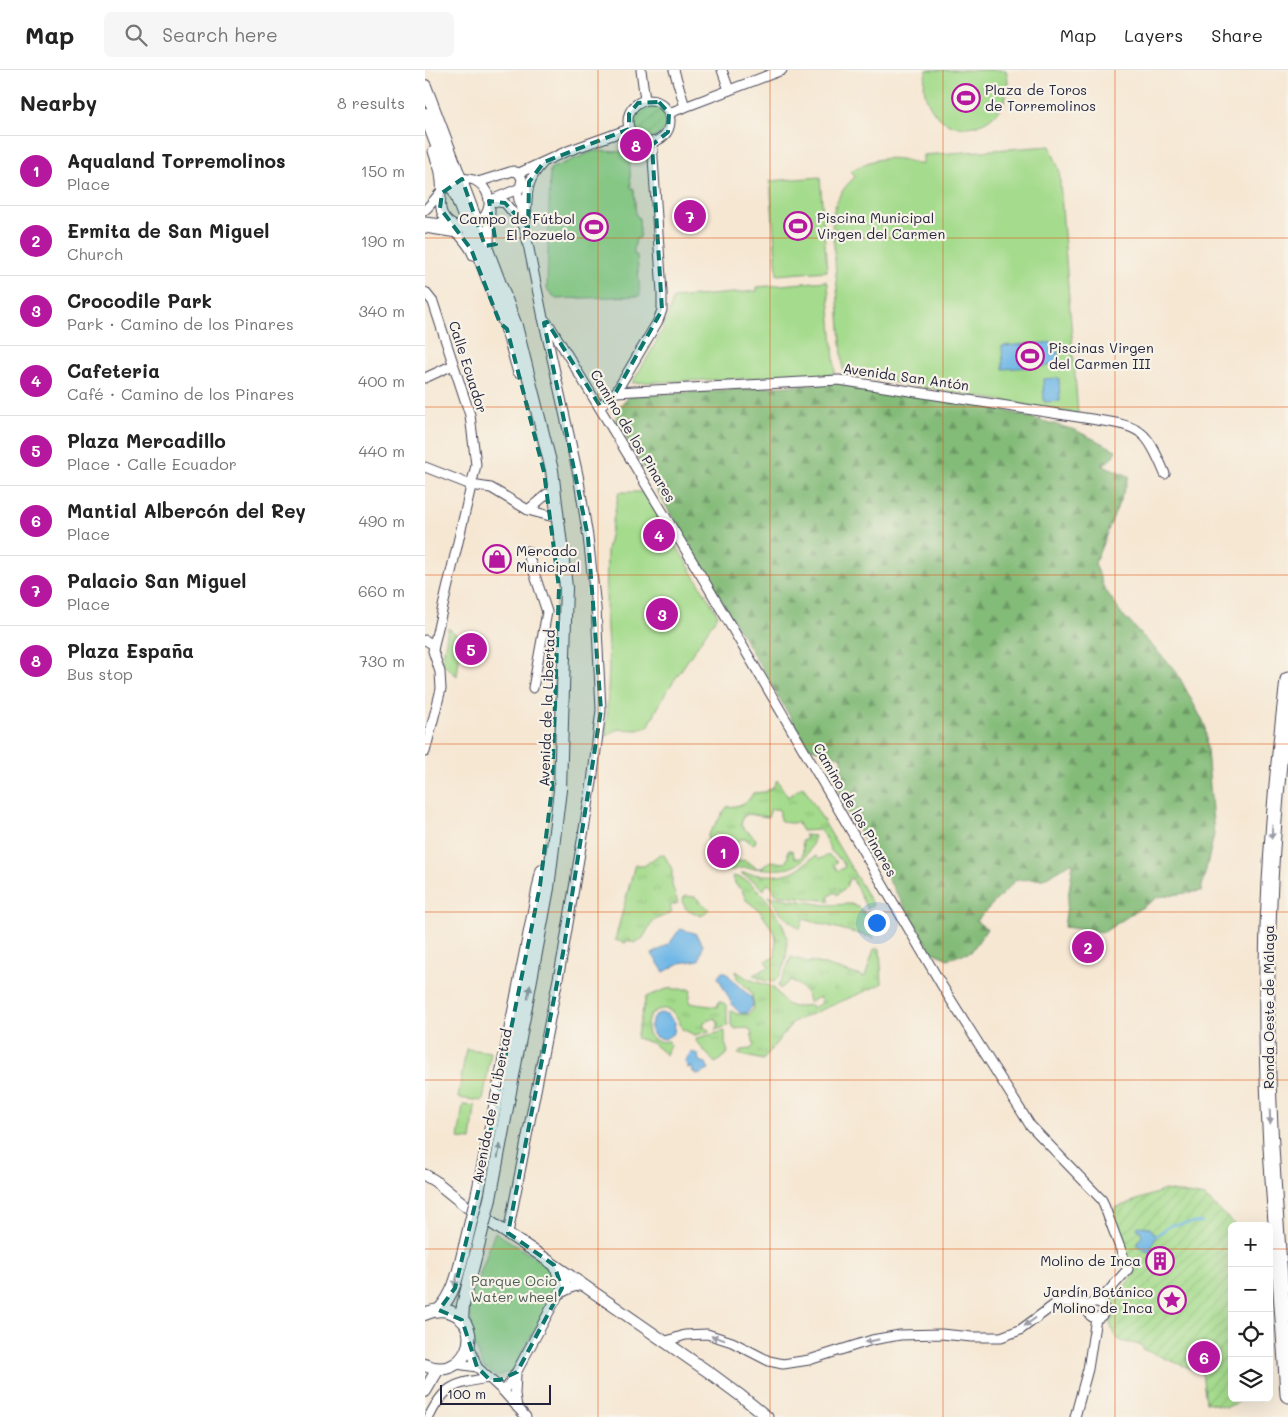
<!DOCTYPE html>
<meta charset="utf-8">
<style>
:root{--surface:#fff;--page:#f6f6f6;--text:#222;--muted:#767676;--line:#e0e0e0;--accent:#b5179e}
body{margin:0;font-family:Mali,sans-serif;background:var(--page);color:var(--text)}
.controls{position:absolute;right:15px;bottom:15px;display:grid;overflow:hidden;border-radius:8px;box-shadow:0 5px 20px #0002}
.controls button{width:45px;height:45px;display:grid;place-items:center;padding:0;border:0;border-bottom:1px solid var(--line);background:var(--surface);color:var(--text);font:25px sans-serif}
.scale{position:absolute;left:15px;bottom:12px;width:111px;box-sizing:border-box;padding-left:5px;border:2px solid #22223b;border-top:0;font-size:14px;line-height:18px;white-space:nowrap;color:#22223b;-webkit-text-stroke:4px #f7f3e8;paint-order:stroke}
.you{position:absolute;left:451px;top:852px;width:18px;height:18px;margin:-12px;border:4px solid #fff;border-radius:50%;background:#1a73e8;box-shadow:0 0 0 8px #1a73e833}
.badge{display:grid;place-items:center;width:32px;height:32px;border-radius:50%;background:var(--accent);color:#fff;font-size:16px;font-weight:700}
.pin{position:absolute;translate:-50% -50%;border:2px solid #fff;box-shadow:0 1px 5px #0006}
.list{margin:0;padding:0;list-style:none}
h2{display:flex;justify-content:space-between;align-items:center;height:65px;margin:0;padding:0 20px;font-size:21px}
h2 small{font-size:16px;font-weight:400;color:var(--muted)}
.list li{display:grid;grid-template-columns:32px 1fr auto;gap:15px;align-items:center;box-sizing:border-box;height:70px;padding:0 20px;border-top:1px solid var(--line)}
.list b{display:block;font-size:19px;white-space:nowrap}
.list p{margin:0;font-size:16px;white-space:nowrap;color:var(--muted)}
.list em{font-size:16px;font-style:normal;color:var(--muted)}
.icon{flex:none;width:28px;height:28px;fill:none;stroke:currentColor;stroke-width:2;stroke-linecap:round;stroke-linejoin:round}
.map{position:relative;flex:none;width:863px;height:1347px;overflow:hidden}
header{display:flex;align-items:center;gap:30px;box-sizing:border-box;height:70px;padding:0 25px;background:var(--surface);border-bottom:1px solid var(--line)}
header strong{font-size:24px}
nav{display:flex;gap:28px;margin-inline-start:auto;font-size:18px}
.search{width:350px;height:45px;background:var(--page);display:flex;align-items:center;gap:12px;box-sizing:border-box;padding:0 18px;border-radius:8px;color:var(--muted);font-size:19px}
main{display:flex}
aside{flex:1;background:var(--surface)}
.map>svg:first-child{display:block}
.grass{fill:url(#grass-tufts);stroke:#637e64}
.forest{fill:url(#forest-firs);stroke:#526e5a}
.park{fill:#a4db8c;stroke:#637e64}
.garden{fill:url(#garden-furrows);stroke:#637e64}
.water{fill:#70b7e7;stroke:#496c91}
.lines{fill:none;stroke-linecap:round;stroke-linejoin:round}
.stream{stroke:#70b7e7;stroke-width:2.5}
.street-casing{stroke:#424052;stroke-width:11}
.secondary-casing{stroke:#424052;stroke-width:13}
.primary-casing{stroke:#424052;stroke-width:14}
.highway-casing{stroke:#424052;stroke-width:17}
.street{stroke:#fff;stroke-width:9}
.secondary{stroke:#fff;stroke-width:11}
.primary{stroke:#fff;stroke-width:12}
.highway{stroke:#fff;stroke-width:15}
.primary-bridge-casing{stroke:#424052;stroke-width:14;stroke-linecap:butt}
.primary-bridge{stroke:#fff;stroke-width:12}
.oneway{fill:#9c9ca7}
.marked{fill:#0f766e;fill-opacity:0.2;stroke:#0f766e;stroke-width:4;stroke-dasharray:10 6;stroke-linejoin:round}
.grid{fill:none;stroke:#de560e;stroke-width:1;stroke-opacity:0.55}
.labels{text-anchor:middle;stroke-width:4.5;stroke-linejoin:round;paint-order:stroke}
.poi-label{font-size:14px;fill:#22223b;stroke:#f7f3e8;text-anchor:start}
.street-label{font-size:14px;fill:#22223b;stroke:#f7f3e8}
.park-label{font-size:14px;fill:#495a53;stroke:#f7f3e8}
</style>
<header>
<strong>Map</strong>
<div class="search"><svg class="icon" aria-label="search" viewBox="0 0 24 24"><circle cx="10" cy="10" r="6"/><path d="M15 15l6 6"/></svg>Search here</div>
<nav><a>Map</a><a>Layers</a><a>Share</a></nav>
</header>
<main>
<aside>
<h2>Nearby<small>8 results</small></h2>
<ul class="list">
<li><span class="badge">1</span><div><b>Aqualand Torremolinos</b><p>Place</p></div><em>150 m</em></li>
<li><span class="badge">2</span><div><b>Ermita de San Miguel</b><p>Church</p></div><em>190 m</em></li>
<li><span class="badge">3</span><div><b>Crocodile Park</b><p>Park · Camino de los Pinares</p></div><em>340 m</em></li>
<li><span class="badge">4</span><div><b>Cafeteria</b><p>Café · Camino de los Pinares</p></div><em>400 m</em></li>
<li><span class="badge">5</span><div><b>Plaza Mercadillo</b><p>Place · Calle Ecuador</p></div><em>440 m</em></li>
<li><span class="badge">6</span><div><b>Mantial Albercón del Rey</b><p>Place</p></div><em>490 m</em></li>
<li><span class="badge">7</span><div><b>Palacio San Miguel</b><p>Place</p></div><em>660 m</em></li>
<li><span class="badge">8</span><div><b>Plaza España</b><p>Bus stop</p></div><em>730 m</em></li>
</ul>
</aside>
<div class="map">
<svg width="863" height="1347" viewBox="0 0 863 1347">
<defs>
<pattern id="grass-tufts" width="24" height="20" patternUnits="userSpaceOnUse" patternTransform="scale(1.25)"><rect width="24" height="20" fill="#a4db8c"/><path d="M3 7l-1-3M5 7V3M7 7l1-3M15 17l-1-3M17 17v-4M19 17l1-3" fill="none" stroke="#8dbc7a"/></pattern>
<pattern id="forest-firs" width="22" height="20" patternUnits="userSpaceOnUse" patternTransform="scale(1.25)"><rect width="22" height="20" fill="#83bb78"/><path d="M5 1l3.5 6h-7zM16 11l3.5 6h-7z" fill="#6b9864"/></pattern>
<pattern id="garden-furrows" width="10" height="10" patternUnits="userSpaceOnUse" patternTransform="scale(1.25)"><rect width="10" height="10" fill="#a4db8c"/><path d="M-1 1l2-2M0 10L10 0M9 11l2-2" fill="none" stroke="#8dbc7a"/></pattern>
</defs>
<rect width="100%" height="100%" fill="#f7f3e8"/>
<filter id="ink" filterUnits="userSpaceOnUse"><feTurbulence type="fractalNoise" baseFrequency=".02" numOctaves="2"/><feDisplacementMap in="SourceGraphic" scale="10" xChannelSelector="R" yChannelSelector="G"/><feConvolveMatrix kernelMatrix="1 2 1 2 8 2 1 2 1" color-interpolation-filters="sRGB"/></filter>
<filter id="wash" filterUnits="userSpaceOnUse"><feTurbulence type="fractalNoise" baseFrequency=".0096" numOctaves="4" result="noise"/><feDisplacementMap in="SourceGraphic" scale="20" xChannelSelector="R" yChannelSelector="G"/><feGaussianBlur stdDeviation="1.12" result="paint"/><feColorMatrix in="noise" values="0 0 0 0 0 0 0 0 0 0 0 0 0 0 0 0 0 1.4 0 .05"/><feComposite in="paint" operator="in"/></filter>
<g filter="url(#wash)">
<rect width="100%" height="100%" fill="#f6e7d3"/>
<g class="grass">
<path d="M352 710 363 727 378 716 448 835 442 839 427 808 423 811 421 817 412 825 410 822 403 827 405 831 350 824 348 818 345 814 341 815 339 820 329 811 315 803C333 804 355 809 371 800 378 796 383 790 391 786L394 789C406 785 401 783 412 792L409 795 413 801 420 797 417 791 406 781 397 762 394 760 377 761 372 752C367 754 359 753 355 750V742L353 739H346L343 747 323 744 318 747 316 755C320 761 327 763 331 770L330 773 327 774 321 769H315L306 780 296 783 300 777 297 774 299 769 291 763 283 773V765L302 737C314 736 323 734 328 723L340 722 348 717Z"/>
<path d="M379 765 390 766C377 809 354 798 318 798 312 798 305 801 299 802L297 795 320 790 332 798H337C348 786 348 793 360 793L363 788V781L365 780 368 781 369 787 373 789 377 787 378 780 377 771 381 768Z"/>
<path d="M235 784 239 785 247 799V815L253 833 245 836 247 842 228 851 218 868 210 873 202 870 201 873 190 870 210 794 219 796Z"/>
<path d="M307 806C312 807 318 808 322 811 338 821 361 852 362 871 363 882 359 904 350 911 344 914 333 908 328 905L344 897 341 891 350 887 351 868 348 860 334 840 321 830 317 820 311 815Z"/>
<path d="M260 826 270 827 284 839 277 846 261 839 257 831Z"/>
<path d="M343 826 401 835 426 834 435 838 443 847 449 868 378 849 375 859 357 844Z"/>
<path d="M449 879H455L457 914 368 952 338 990 313 984 317 980 326 979 329 975 326 961 322 958 309 959 306 955V940L311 944H323L327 941 329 934 326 922 312 908 311 901 323 909 348 917 361 934 369 937 386 935 387 938 397 933 395 927 384 932C383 921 374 915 366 910L355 919 353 915 360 903 366 887 385 893 386 891 440 907Z"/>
<path d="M247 917 248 919H266L264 933 292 937 294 931 302 935V952L303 956 290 960 293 956V951L289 948 279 952C277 959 282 958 285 961L270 965 257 959C253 945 243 931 226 944 216 961 225 975 244 971L245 975 241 985 227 973 211 968 221 927Z"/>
<path d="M300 961V973L303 982 297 989 290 993 271 971 272 968Z"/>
</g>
<path class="forest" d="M412 313 578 340 650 360 691 380 687 388 678 395 704 406 700 418 670 493 678 516 696 543 751 601 780 655 789 765 776 821 733 827 679 862 639 857 648 792 618 809 591 810 551 851 562 859 546 882 523 889 507 882 414 728 417 687 383 677 191 351 192 338 205 326Z"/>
<g class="park">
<path d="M502 0H581C595 51 527 80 504 34 498 23 498 11 502 0Z"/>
<path d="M625 76 634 99 653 344 421 304 418 300 407 149C410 132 416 119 430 107L426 101C449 87 470 84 495 95L498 91V85Z"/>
<path d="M169 81 204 82 206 118 209 119 211 146 214 147 215 168 211 169 209 178V185H212L215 226 131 229 122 219 125 99Z"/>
<path d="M395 107 402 201 352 205 345 111Z"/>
<path d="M401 211 403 214 410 302 407 305 207 313C223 286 242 259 248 228L332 221V217Z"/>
<path d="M194 422H219L293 545 240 624 223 657 212 660 193 659 181 666 184 597 181 543 182 480Z"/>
<path d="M23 558 32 565 31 569 36 573 32 606 17 593Z"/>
<path d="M41 979 66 982 58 1031 33 1028Z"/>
<path d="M38 1035 50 1036 46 1070 33 1069Z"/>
<path d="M70 1162 125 1198 131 1206V1220L87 1301 72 1306 58 1297 48 1270 44 1236Z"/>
</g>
<g class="garden">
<circle cx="224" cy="51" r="17"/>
<path d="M740 1120 780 1127 811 1156H807V1328H824L802 1337 781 1332 777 1303 719 1280 716 1275C695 1271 688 1273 685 1249L692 1245 687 1228 710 1205C701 1186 683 1160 690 1138Z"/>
</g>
<g class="water">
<path d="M632 272 634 295 578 299 577 276Z"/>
<path d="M634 308 635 331 619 332 618 309Z"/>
<path d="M255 859 270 863 278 875 274 890 255 893 239 902 227 884 244 874Z"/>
<path d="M297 902H301L309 912 326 927 328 935 322 943H315L308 936 293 907Z"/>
<path d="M234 943 242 944 250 952 249 963 240 969 230 967 225 958 228 948Z"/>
<path d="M266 982 273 984 274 991 281 993 284 1000 273 1005 268 1002 267 997 263 998 260 991Z"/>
<path d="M713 1156 724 1157 731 1166 725 1182 718 1180 711 1174 717 1166 715 1160 712 1159Z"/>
</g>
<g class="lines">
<path class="stream" d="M731 1166 746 1155 777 1152"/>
</g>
</g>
<g filter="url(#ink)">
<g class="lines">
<defs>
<g id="street">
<path d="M216 0 220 30"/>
<path d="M249 0 260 37"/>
<path d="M297 0 304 20"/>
<circle cx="224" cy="51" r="21"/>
<path d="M244 43 357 0"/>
<path d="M94 103 140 82 204 59"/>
<path d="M53 112 88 101 94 103 97 109 95 118 64 131"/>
<path d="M67 131 80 133 98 155"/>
<path d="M0 140C9 132 16 119 27 112 33 108 42 108 49 110 54 112 58 116 61 121 76 148 34 173 18 145 14 138 16 131 16 123 17 117 16 110 15 103 14 96 10 89 8 81"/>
<path d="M101 149C103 126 99 113 117 94"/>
<path d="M0 152 27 155"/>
<path d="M28 155C33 166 44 173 48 185"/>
<path d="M0 158 32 163"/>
<path d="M64 176 65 139"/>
<path d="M0 222 8 232 45 345 51 395 9 575 8 581 15 602 16 619 0 682"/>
<path d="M118 248 125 256 283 517 519 919 605 1055 677 1130 703 1199 674 1232"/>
<path d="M0 308 28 295"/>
<path d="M191 322 414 310 666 349C682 352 703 353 716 363 726 370 735 392 740 404"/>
<path d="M175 336 191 322 233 251 237 240V223L227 73"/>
<path d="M0 397 46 415 66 418 103 440 125 446"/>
<path d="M103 440 122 424"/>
<path d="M102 481 122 542 108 618"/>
<path d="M0 570 9 575"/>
<path d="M83 1163 138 883 167 712 176 640 171 538 163 467 153 405 118 248 92 120"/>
<path d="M129 1195 137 1218"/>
<path d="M134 1224 148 1217 158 1215"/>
<circle cx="671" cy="1240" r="8"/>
<path d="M239 1272 260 1265 282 1264 307 1272 344 1291 358 1294 384 1290 447 1270 475 1265 516 1264 547 1267H576L595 1260 633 1232H651L664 1236"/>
<path d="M44 1274 52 1297 79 1322 101 1347"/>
<path d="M32 1294 52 1297"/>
<path d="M91 1305 90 1324 92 1337"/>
<path d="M79 1322 92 1301 144 1205"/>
<path d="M4 1347C20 1314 30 1314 63 1308"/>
<path d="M650 1347 663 1299 671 1248"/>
</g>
<path id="secondary" d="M0 1105 10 1111 41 1136 115 1185 285 1303 316 1326 342 1347"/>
<g id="primary">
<path d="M0 16 91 256 127 400 141 517 135 720 123 818 65 1129"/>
<path d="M0 44 82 259 94 301"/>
<path d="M53 1122 117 801"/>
<path d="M14 1240C31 1222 34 1199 40 1176"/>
<path d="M0 1244C8 1240 17 1239 26 1242 63 1257 39 1313 0 1295"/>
<path d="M37 1250 38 1235 51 1184"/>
<path d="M0 1321 13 1299"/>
</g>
<path id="highway" d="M863 610C849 726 840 842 842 960 843 1082 856 1203 863 1325"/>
</defs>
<use href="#street" class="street-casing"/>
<use href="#secondary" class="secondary-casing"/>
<use href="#primary" class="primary-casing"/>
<use href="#highway" class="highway-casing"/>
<use href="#street" class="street"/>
<use href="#secondary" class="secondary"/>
<use href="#primary" class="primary"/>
<use href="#highway" class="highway"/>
<defs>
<g id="primary-bridge">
<path d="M40 1176 53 1122"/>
<path d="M51 1184 65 1129"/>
</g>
</defs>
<use href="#primary-bridge" class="primary-bridge-casing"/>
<use href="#primary-bridge" class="primary-bridge"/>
</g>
<defs><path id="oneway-solid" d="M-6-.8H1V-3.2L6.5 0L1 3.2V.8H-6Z" transform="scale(1.25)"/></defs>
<g class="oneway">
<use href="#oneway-solid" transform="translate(847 762) rotate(94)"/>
<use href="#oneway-solid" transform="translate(104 922) rotate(-79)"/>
<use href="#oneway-solid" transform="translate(845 1047) rotate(88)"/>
<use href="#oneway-solid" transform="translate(74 1081) rotate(-79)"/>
<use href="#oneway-solid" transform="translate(31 1210) rotate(104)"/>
<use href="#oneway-solid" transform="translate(605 1252) rotate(144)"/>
<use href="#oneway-solid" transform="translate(293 1268) rotate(-162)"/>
<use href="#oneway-solid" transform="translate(447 1271) rotate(167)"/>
</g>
</g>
<path class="marked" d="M234 32 244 43 243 62 227 75 237 240 191 322 175 336 122 252 119 253 163 467 176 640 138 883 83 1163 129 1195 137 1218 92 1302 75 1310H65L52 1297 37 1250 14 1240 30 1218 53 1122 115 816 127 718 134 518 119 402 82 259 75 253 46 179 15 138 17 123 37 109 60 176 71 174 64 131 80 133 103 158 104 112 119 92 204 59V44L213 33Z"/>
<path class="grid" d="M173 0V1347M345 0V1347M518 0V1347M690 0V1347M0 168H863M0 337H863M0 505H863M0 674H863M0 842H863M0 1010H863M0 1179H807M844 1179H863"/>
<defs>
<symbol id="stadium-ring" viewBox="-11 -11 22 22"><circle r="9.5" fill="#f7f3e8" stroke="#b5179e" stroke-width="1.5"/><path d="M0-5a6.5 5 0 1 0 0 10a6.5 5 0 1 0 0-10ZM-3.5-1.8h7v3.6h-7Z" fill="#b5179e"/></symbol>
<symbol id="shop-ring" viewBox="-11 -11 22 22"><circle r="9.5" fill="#f7f3e8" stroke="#b5179e" stroke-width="1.5"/><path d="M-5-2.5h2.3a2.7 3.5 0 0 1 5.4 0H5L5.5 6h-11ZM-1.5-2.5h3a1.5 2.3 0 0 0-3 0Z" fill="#b5179e"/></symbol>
<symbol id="building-ring" viewBox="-11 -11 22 22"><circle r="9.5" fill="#f7f3e8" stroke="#b5179e" stroke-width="1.5"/><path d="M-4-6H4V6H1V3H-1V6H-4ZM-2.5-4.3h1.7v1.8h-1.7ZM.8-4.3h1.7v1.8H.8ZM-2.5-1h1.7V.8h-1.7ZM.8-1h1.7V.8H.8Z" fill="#b5179e"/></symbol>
<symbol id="sight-ring" viewBox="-11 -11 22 22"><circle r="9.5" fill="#f7f3e8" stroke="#b5179e" stroke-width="1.5"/><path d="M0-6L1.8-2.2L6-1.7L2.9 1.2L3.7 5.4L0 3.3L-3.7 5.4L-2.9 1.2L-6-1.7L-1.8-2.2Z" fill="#b5179e"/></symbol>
</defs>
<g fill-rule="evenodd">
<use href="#stadium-ring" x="525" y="12" width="32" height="32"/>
<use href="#stadium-ring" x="357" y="140" width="32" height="32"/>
<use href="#stadium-ring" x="153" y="141" width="32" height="32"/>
<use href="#stadium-ring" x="589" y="270" width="32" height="32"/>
<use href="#shop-ring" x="56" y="473" width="32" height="32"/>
<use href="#building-ring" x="719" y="1175" width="32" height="32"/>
<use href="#sight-ring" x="731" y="1214" width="32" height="32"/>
</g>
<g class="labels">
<g class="poi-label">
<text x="560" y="25">Plaza de Toros<tspan x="560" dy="16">de Torremolinos</tspan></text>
<text x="392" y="153">Piscina Municipal<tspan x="392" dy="16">Virgen del Carmen</tspan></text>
<text x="150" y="154" text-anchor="end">Campo de Fútbol<tspan x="150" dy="16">El Pozuelo</tspan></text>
<text x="624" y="283">Piscinas Virgen<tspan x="624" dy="16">del Carmen III</tspan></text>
<text x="91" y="486">Mercado<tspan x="91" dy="16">Municipal</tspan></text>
<text x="716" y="1196" text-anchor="end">Molino de Inca</text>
<text x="728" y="1227" text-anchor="end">Jardín Botánico<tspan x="728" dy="16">Molino de Inca</tspan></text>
</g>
<g class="street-label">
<text transform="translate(43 297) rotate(72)" y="5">Calle Ecuador</text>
<text transform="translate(481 307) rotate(8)" y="5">Avenida San Antón</text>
<text transform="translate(208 366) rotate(59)" y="5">Camino de los Pinares</text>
<text transform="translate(122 638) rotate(-88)" y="5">Avenida de la Libertad</text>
<text transform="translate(430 740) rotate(60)" y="5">Camino de los Pinares</text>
<text transform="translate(844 937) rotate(-90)" y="5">Ronda Oeste de Málaga</text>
<text transform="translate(67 1036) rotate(-79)" y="5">Avenida de la Libertad</text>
</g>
<g class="park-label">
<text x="89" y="1216">Parque Ocio<tspan x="89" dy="16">Water wheel</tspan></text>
</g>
</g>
</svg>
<div class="controls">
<button>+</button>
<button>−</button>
<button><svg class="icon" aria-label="locate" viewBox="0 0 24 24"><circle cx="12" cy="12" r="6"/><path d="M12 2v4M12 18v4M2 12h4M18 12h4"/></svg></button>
<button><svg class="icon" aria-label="layers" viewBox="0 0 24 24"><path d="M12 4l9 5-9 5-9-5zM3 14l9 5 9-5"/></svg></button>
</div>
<div class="scale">100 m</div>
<div class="you"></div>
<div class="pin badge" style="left:298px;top:782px">1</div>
<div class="pin badge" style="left:663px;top:877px">2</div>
<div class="pin badge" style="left:237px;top:544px">3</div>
<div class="pin badge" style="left:234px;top:465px">4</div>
<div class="pin badge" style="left:46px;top:579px">5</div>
<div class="pin badge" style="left:779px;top:1287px">6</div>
<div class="pin badge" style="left:265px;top:146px">7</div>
<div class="pin badge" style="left:211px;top:75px">8</div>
</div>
</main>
